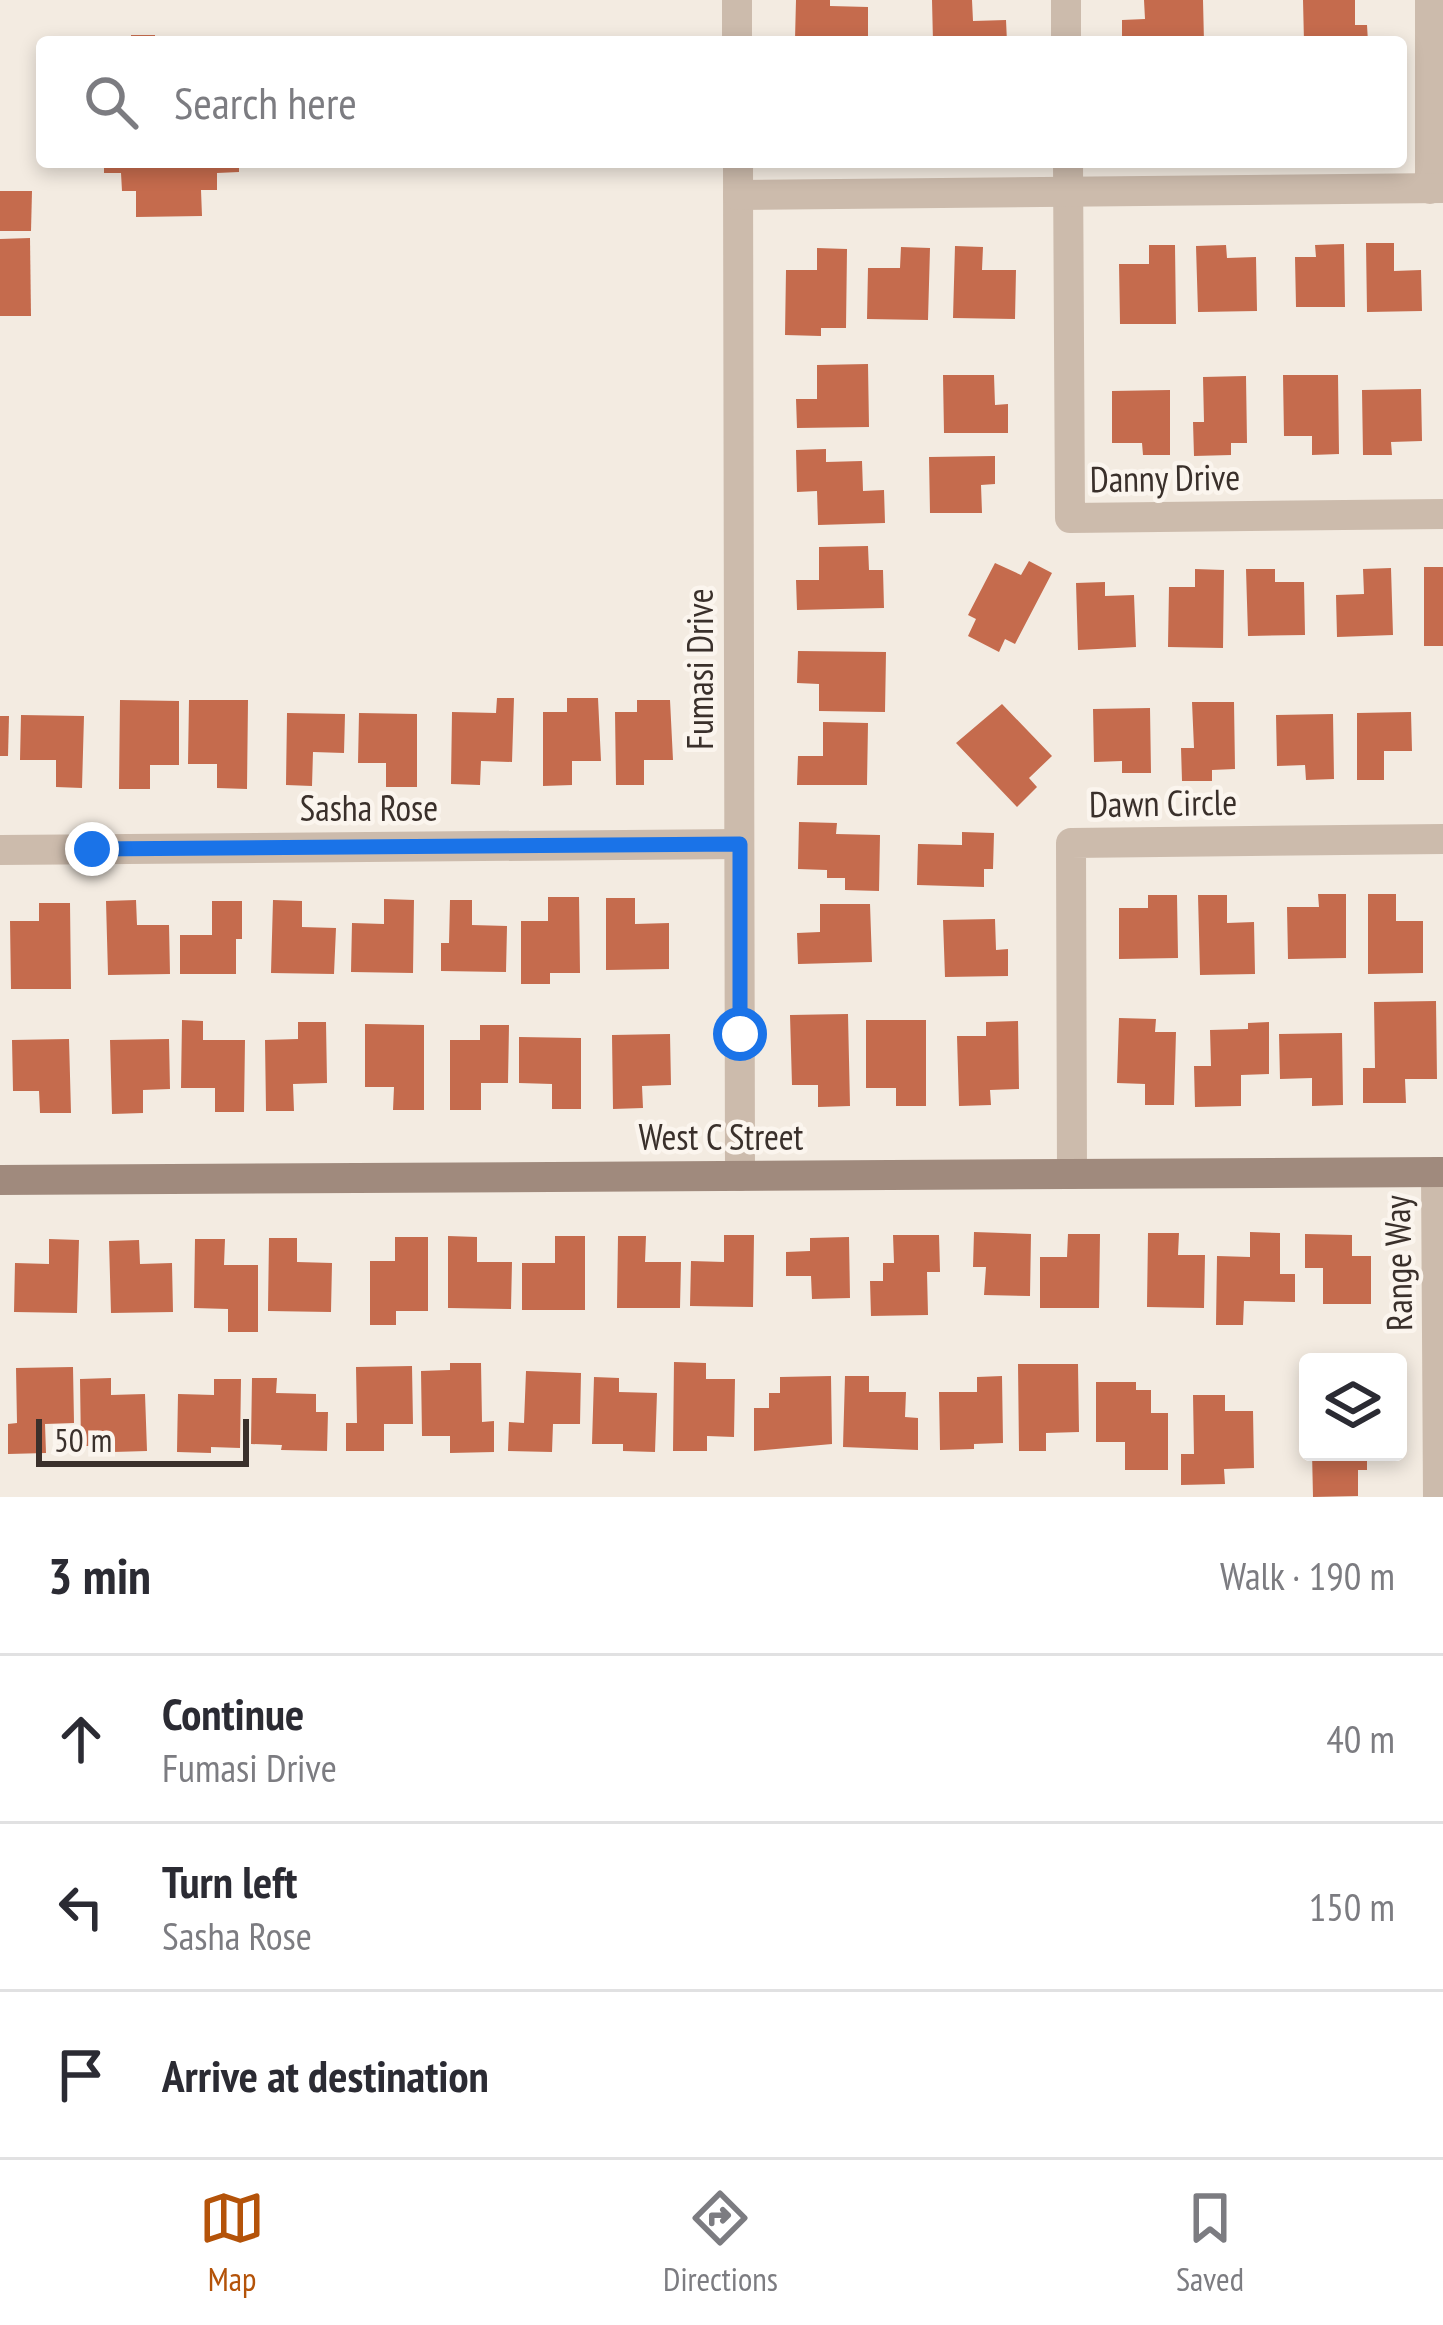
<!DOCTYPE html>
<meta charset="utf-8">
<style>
:root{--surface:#fff;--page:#f7f7f7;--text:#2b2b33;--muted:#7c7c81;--line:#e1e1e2;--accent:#b45309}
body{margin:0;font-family:"PT Sans Narrow",sans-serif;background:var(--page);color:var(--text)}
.controls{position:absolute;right:36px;bottom:36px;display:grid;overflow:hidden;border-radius:12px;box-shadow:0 6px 18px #0003}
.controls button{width:108px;height:108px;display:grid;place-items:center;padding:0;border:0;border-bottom:3px solid var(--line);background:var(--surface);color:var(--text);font:60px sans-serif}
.scale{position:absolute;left:36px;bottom:30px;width:213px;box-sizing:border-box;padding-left:12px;border:6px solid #3a302b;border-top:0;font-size:33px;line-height:42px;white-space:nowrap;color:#3a302b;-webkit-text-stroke:9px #fbf5ee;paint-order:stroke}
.stop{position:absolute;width:36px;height:36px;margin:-27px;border:9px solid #1a73e8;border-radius:50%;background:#fff}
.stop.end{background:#1a73e8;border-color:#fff;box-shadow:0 3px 12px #0008}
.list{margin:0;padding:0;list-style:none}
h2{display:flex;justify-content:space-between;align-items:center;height:156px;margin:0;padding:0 48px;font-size:51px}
h2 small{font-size:39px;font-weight:400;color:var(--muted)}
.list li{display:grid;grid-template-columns:78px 1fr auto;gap:36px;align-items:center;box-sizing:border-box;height:168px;padding:0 48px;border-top:3px solid var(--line)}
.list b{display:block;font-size:45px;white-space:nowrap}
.list p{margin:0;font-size:39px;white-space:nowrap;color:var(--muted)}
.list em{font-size:39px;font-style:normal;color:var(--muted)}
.icon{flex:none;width:66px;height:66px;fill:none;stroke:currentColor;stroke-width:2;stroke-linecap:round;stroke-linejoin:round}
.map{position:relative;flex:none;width:1443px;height:1497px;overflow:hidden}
.search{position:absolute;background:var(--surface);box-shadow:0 6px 18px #0003;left:36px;right:36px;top:36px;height:132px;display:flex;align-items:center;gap:30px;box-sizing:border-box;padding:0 42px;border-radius:12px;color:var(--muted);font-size:45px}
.sheet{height:660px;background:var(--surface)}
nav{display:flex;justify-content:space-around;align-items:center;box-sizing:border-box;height:168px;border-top:3px solid var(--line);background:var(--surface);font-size:33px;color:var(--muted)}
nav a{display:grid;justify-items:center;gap:6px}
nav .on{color:var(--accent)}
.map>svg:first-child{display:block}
.building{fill:#c56b4d}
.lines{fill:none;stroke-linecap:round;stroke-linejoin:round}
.street{stroke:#ccbbac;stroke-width:30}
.secondary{stroke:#a08a7d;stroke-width:30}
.route{stroke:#1a73e8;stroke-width:15}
.labels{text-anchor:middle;stroke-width:9;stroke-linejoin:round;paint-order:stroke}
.street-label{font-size:36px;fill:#3a302b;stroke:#fbf5ee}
</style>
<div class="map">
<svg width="1443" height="1497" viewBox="0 0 1443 1497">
<rect width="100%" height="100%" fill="#f3ebe1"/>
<g class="building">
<path d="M796 0H830V6L868 7V42L795 39Z"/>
<path d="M932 0H972L973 21 1006 20 1007 42H933Z"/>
<path d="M1144 0H1203L1204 42H1122V20L1145 19Z"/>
<path d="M1303 0H1355V25H1367L1368 42H1304Z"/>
<rect x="131" y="35" width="24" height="7"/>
<path d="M104 162H239V172L217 173V190H201L202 216 136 217V191H122L121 173H104Z"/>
<path d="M0 191H32L31 231H0Z"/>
<path d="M30 238 31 316H0V239Z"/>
<path d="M1366 243H1394V271L1421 270 1422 311 1367 312Z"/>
<path d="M1344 244 1345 307H1296L1295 257H1316L1315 245Z"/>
<path d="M1149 245H1175L1176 324H1120L1119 264H1149Z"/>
<path d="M1226 245 1227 258 1256 257 1257 311 1198 312 1196 246Z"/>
<path d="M955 246 983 247 982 270H1016L1015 319 953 318Z"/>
<path d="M901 247 930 248 928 320 867 319 868 268H900Z"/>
<path d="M817 248 847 249 846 328H821V336L785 335 786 270H817Z"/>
<path d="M868 364 869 427 797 428 796 399H817V365Z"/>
<path d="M943 375H994L995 405 1008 404V433H944Z"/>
<path d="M1283 375H1338L1339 454 1312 455V436H1284Z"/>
<path d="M1246 376 1247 443H1231V455L1194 456 1193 422H1204L1203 377Z"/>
<path d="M1421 389 1422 441 1391 442 1392 455H1363L1362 390Z"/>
<path d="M1170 390V455H1143L1142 443H1112V391Z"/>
<path d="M826 449V462L862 461 863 491 884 490 885 523 818 525 817 491 797 492 796 450Z"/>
<path d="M995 456V484L981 485 982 513H930L929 457Z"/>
<path d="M868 546 869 570H883L884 608 797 610 796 580H819V547Z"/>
<path d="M1029 561 1052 573 1015 644 1005 639 999 652 968 636 976 619 968 615 995 563 1021 575Z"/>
<rect x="1424" y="567" width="19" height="79"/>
<path d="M1391 568 1393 635 1337 637 1336 595 1364 594 1363 569Z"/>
<path d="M1195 569 1224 570 1223 648 1168 647 1169 587H1195Z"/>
<path d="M1246 569H1275V582H1304L1305 635 1248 636Z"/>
<path d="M1105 582V596L1134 595 1136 647 1078 650 1076 583Z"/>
<path d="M798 651 886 652 885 712 819 711V684L797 683Z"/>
<path d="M497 698H514L512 762 481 761 480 785 451 784 452 712 496 713Z"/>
<path d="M567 698H598L601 761H572V785L543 786V712H567Z"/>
<path d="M120 700 179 701V765H150V789H119Z"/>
<path d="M189 700H248L247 789 217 788V764H188Z"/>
<path d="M637 700H670L673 760H644V785H616L615 712H637Z"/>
<path d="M1192 702H1234L1235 769 1212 770V781H1182L1181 748H1194Z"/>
<path d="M1002 704 1052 756 1029 778 1037 787 1017 807 956 743Z"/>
<path d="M1150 708 1151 773H1122V761L1094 762 1093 709Z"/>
<path d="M1411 712 1412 751H1384V780H1357V713Z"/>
<path d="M287 713 345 714 344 753 313 752 312 786 286 785Z"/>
<path d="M359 713 417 714V787H386V763H358Z"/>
<path d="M1333 714 1334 779 1306 780 1305 765 1277 766 1276 715Z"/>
<path d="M21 715 84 716 82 788 56 787V760H20Z"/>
<path d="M0 716H9L8 756H0Z"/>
<path d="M823 722 868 723 867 785H797L798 756H823Z"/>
<path d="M799 822 837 823 836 834 880 835 879 891 845 890V878H827V870L798 869Z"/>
<path d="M962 832 994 833 993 869H984V887L917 885 918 844 962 845Z"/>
<path d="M1318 894H1346V958L1288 959 1287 907H1319Z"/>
<path d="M1368 894H1396V921H1423V973L1368 974Z"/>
<path d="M1148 895H1177L1178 958 1119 959V908H1148Z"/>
<path d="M1198 895H1227V923L1254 922 1255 974 1200 975Z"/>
<path d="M548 897H579L580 973H550V984H521V921H548Z"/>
<path d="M606 898H635V924L669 923V969L606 970Z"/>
<path d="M384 899 414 900 413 973 351 972 352 923 384 924Z"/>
<path d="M136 900 137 925H169L170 974 108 975 106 901Z"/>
<path d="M273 900 302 901V927L336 928 334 974 271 973Z"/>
<path d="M450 900H472V925L507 926 506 972 441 971V943H449Z"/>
<path d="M212 901H242V939H236V974H180V935H212Z"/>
<path d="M39 903H70L71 989H11L10 921H39Z"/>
<path d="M820 904H870L872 962 798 964 797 933 820 932Z"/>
<path d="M995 919 996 950 1008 949V976L945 977 943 920Z"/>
<path d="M1436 1001 1437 1079H1405L1406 1103H1363V1068H1375L1374 1002Z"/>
<path d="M848 1014 850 1106 818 1107V1085H792L790 1015Z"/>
<path d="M1119 1018 1156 1019 1155 1032H1176L1174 1105H1145V1084L1117 1083Z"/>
<path d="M182 1020 203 1021V1040H245L244 1112H215V1088H181Z"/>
<path d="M866 1020H926V1106H896V1088H866Z"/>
<path d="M1018 1021 1019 1089 990 1090 991 1105 959 1106 957 1036H986V1022Z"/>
<path d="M298 1022H326L327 1083 293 1084 294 1111H266L265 1040 298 1039Z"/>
<path d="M1269 1022V1074L1241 1075V1106L1195 1107 1194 1066H1211L1210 1030 1248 1029V1023Z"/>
<path d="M365 1024 424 1025V1110H393L394 1087H365Z"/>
<path d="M480 1025H509L508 1083H481V1110H450V1040H480Z"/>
<path d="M1342 1033 1343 1105 1312 1106V1078L1280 1079 1279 1034Z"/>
<path d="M670 1034 671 1085 642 1086 643 1108 613 1109 612 1035Z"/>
<path d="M519 1037 581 1038V1109H552V1084L519 1083Z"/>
<path d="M69 1039 71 1113H40L39 1091H13L12 1040Z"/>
<path d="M169 1039 170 1089 143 1090V1113L112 1114 110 1040Z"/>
<path d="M974 1232 1031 1234 1030 1296 984 1295 986 1267H973Z"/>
<path d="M1250 1232 1280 1233V1274H1295V1302L1244 1301 1243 1325H1216L1217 1256 1250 1257Z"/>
<path d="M1148 1233H1179L1178 1255H1205L1204 1308 1147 1307Z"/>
<path d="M1068 1234H1100L1099 1308H1040V1257H1067Z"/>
<path d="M1305 1234 1352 1235V1256H1371V1304H1323V1268H1305Z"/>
<path d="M724 1235H754L753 1307 690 1306 691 1261 724 1262Z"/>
<path d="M893 1235H939L940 1272H927L928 1315 871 1316 870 1281H883V1263H894Z"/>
<path d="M448 1236 477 1237V1262H512L511 1309 448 1308Z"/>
<path d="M555 1236H585V1310H522V1263H555Z"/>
<path d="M618 1236H646L645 1262H681L680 1308H617Z"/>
<path d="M395 1237H428V1311H396V1325H370V1261H395Z"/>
<path d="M849 1237 850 1298 812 1299 811 1276H786V1252L810 1251V1238Z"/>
<path d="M269 1238H297V1262L332 1263 331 1312 268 1311Z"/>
<path d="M49 1239 79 1240 77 1313 14 1312 15 1263 49 1264Z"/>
<path d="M195 1239H225L224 1265H258V1332H228V1309L194 1308Z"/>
<path d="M139 1240 140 1264 172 1263 173 1312 111 1313 109 1241Z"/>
<rect x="1313" y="1354" width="45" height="8"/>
<path d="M674 1362 706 1363V1379H735L734 1437 707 1436V1451H673Z"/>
<path d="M450 1363H481L482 1422 494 1421V1452L450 1453V1436H422L421 1371 450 1370Z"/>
<path d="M1018 1364H1078L1079 1432 1046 1433V1451H1019Z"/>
<path d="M412 1366 413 1424H384V1451H346V1423H357L356 1367Z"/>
<path d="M73 1367 74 1423 45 1424 46 1453 8 1454V1424L17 1423 16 1368Z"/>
<path d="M526 1371 581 1373 580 1424H553L552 1452 508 1451 509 1422 524 1423Z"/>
<path d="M831 1376 832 1444 754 1451V1408H769V1393H780V1377Z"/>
<path d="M845 1376H869V1392H906L905 1417 918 1418V1450L843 1447Z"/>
<path d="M1002 1376 1003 1443 974 1444V1449L940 1450 939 1392H977V1377Z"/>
<path d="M594 1377 619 1378V1392L657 1393 655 1452 623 1451V1444H592Z"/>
<path d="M111 1378V1395L145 1394 147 1451 113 1452V1446H81L80 1379Z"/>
<path d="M252 1378H277L276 1393 316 1394V1412H328L327 1451 281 1450 282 1445 251 1444Z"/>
<path d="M214 1379H241L240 1448 211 1447V1453L177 1452 178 1394 214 1395Z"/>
<path d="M1096 1382H1136V1390H1151V1413H1168V1470H1125V1442H1096Z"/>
<path d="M1193 1395H1225V1411H1253L1254 1468 1224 1469 1225 1484 1181 1485V1454H1194Z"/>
<path d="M1312 1452H1367V1470H1358V1496L1313 1497Z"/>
</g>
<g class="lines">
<g class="street">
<path d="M737 0V42"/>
<path d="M1066 0V42"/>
<path d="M1430 0V189"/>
<path d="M738 162 740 1176"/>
<path d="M1068 162 1070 518 1443 514"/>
<path d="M738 195 1443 188"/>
<path d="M0 850 739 844"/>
<path d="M1436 1172 1438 1497"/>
<path d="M1072 1174 1071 843 1443 839"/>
</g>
<path class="secondary" d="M0 1180 1443 1172"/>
</g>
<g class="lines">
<path class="route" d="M92 849 740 844V1034"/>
</g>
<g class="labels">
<g class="street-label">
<text transform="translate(1165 478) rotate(-1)" y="13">Danny Drive</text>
<text transform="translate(700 669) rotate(-90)" y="13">Fumasi Drive</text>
<text transform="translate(1163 803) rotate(-1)" y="13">Dawn Circle</text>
<text x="369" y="821">Sasha Rose</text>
<text x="721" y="1150">West C Street</text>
<text transform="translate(1398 1263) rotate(-91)" y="13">Range Way</text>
</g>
</g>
</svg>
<div class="controls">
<button><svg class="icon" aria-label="layers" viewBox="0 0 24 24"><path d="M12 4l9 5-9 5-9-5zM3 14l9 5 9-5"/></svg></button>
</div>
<div class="scale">50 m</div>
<div class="stop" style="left:740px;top:1034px"></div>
<div class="stop end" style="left:92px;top:849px"></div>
<div class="search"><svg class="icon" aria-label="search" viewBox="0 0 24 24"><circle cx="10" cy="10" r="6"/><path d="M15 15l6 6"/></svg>Search here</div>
</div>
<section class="sheet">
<h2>3 min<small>Walk · 190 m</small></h2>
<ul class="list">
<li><svg class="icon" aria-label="ahead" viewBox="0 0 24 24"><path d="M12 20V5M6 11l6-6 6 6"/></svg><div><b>Continue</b><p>Fumasi Drive</p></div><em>40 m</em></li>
<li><svg class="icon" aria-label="left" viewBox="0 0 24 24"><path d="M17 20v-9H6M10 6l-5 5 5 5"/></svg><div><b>Turn left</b><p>Sasha Rose</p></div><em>150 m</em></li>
<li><svg class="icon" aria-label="arrive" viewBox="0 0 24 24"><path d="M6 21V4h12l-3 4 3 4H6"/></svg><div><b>Arrive at destination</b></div></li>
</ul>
</section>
<nav>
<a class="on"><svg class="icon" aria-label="map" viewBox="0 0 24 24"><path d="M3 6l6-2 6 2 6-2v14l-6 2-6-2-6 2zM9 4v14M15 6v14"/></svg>Map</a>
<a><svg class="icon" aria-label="directions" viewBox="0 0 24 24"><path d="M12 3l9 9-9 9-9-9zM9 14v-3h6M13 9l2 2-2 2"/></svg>Directions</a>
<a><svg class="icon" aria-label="saved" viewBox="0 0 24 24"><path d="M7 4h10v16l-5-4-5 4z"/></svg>Saved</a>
</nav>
